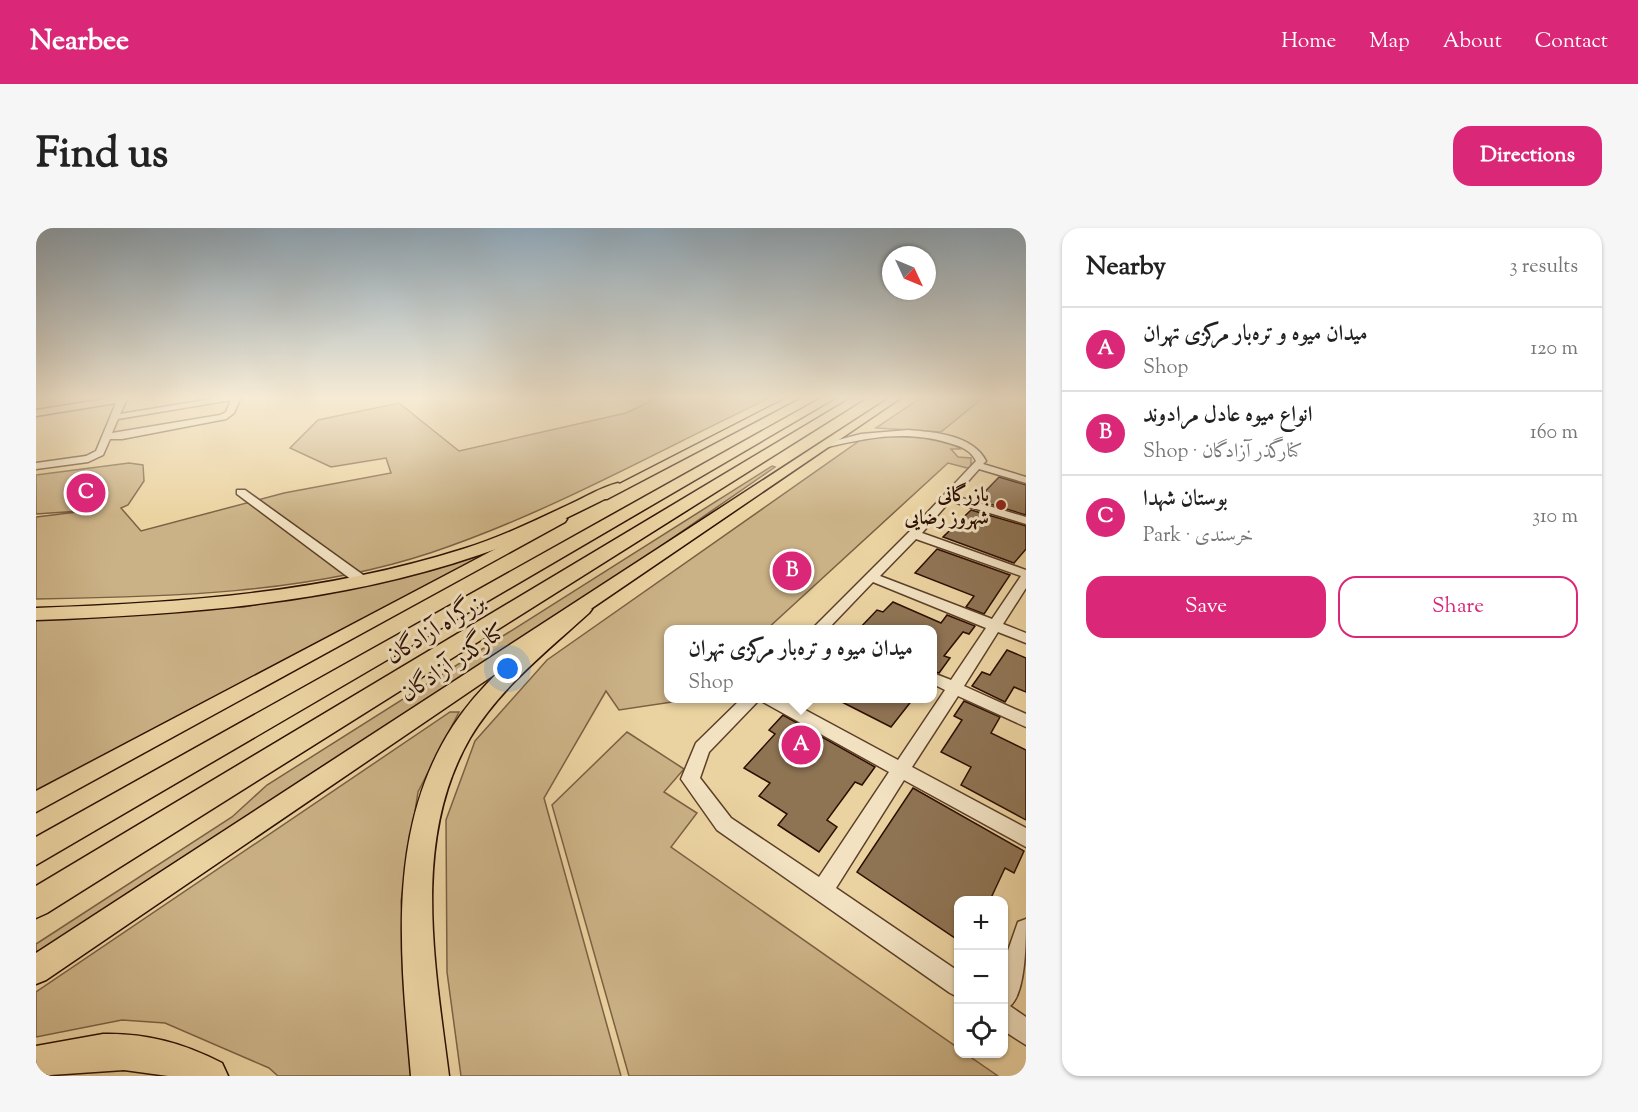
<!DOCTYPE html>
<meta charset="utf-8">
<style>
:root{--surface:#fff;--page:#f6f6f6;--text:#222;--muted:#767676;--line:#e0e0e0;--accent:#db2777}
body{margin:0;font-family:"Sorts Mill Goudy",Amiri,serif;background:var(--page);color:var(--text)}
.controls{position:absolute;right:18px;bottom:18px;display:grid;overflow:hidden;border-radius:12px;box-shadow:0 2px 4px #0004}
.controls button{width:54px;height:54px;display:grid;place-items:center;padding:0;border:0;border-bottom:2px solid var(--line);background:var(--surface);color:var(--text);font:30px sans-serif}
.compass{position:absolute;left:846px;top:18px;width:54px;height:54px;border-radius:50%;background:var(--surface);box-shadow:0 2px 4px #0004;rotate:134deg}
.you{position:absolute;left:472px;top:441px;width:21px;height:21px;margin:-15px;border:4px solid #fff;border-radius:50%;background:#1a73e8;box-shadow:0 0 0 9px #1a73e833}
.badge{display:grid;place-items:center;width:39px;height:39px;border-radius:50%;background:var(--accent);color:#fff;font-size:20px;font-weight:700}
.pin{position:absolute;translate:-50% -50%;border:3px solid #fff;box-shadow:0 2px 6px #0006}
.popup{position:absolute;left:628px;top:397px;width:273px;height:78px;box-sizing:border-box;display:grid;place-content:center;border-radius:12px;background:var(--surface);filter:drop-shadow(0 2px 4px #0005);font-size:20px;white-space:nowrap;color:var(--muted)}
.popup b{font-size:22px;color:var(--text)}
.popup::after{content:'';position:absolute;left:50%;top:100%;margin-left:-12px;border:12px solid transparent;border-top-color:var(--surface)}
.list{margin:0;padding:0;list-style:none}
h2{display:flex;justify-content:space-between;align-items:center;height:78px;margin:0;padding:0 24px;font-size:26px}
h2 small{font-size:20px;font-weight:400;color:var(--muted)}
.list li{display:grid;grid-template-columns:39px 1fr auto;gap:18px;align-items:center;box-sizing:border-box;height:84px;padding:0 24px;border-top:2px solid var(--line)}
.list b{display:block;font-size:22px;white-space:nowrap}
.list p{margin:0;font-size:20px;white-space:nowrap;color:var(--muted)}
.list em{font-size:20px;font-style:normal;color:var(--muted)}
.actions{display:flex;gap:12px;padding:18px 24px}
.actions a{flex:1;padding:14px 0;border:2px solid var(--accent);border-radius:18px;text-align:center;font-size:21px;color:var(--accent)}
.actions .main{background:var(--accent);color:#fff}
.icon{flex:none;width:33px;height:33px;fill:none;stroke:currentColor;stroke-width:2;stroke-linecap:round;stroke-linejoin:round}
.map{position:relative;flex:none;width:990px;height:848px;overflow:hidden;border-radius:18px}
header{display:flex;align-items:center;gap:36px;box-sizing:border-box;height:84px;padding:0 30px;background:var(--accent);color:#fff}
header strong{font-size:28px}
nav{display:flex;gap:33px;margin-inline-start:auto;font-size:21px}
.intro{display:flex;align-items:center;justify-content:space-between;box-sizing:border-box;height:144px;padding:0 36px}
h1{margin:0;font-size:42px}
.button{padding:15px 27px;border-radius:18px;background:var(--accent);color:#fff;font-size:21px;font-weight:700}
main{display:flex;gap:36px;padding:0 36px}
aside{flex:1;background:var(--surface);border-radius:18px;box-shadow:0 2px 4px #0004}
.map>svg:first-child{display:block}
.green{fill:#cbb286;stroke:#7c6043;stroke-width:1.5}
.building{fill:#8f7454;stroke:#2c0e00;stroke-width:1.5}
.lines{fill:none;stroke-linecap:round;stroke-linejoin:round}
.minor-casing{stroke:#5c3f28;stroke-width:3}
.major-casing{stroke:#2c0e00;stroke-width:3}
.highway-casing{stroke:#2c0e00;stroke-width:3}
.minor{fill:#f2e2c2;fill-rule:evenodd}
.major{fill:#ebd3a1;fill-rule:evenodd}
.highway{fill:#ebd3a1;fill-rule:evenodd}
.poi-dot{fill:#8f2418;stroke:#f2e2c2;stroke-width:2}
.labels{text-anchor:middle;stroke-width:6;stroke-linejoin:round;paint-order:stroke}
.far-poi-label{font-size:20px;font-weight:bold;fill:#2c0e00;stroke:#f2e2c2;text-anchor:end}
.street-label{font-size:24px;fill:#2c0e00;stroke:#f2e2c2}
</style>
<header>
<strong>Nearbee</strong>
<nav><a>Home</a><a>Map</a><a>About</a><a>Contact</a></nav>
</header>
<div class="intro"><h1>Find us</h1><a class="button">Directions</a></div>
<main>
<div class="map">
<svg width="990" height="848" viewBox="0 0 990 848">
<rect width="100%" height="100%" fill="#ebd3a1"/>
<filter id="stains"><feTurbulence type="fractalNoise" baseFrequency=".00333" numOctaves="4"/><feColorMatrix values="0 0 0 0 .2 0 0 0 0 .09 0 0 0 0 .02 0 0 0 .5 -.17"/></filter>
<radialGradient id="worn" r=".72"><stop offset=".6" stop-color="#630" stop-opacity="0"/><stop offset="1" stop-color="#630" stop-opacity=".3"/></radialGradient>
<g class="green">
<path d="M630 169H736C623 222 514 285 394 325 270 366 130 369 0 371V289L58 282 0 286V247L93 235 107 237 108 253 92 277 85 280 105 303 248 265 355 245 350 230 295 239 254 220 282 192 363 175 423 223 590 185 621 170Z"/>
<path d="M886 169H948L905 204 840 200Z"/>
<path d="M850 206C873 208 906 205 924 221H915L922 229 935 230V241L912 235 731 401 633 402V470L656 471 583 482 570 463 508 570 585 848H425L411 744 410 592 439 513 511 432 826 211Z"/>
<path d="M736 238 739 239 609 329 0 727V716L196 589 231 557Z"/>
<path d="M446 328 0 563V388L208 379Z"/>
<path d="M414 484H423L382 564 365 673 379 848H242L233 840 129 795 86 792 0 809V764Z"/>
<path d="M591 504 648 541 628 564 661 585 635 619 922 820V826H930L962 848H593L516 577Z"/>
</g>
<g class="building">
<path d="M963 249 990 257V287L941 272Z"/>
<path d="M935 282 990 298V321L978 335 907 309Z"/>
<path d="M901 321 974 347 948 386 930 379 938 368 879 345Z"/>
<path d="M857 374 905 395 911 387 939 398 933 406 927 404 908 428 914 430 903 445 897 443V402H822L841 382 847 384Z"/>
<path d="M971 422 990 430V464L978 459 969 474 936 458 946 444 954 447Z"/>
<path d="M800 471H877L855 499Z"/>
<path d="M928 473 964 489 955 505 990 522V592L925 557 935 539 905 524 926 492 918 488Z"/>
<path d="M747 487 839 539 826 557 819 554 791 592 801 599 783 624 742 597 751 586 723 568 734 555 708 540 739 506 733 502Z"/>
<path d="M877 560 988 623 978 645 969 640 954 672H922V712L821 644Z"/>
</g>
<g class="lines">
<defs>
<g id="minor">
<path d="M82 169H90L91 171 84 186 188 169H205L198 185 190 191 86 211H74L67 227 52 234 0 241V235L50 228 60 223 80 175 0 188V182ZM195 172 190 184 184 187 76 205 82 191Z"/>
<path d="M872 202C898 204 937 207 950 233L947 236 990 249V255L943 241 919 268 990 289V296L914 273 886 305 990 342V360L967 396 990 405V415L962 404 928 458 990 486V499L922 468 876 539 990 600V619L868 552 800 660 922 743V769L914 765 681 602 645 551 660 515 706 470H725L673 524 664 550 695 590 783 649 853 544 727 474 725 470H747L862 532 909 462 897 456V445L915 452 950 400 837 354 791 402H775L874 303 940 233C935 222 924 218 913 215 872 202 833 209 792 219L787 216 825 206ZM880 311 985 348 956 391 844 348Z"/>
<path d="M201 262H209L330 349 332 352 330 355H320L201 266Z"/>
<path d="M990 691C990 712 990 765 974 778L990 789V817L968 803V734L982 694Z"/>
</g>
<g id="major">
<path d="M753 169H765L571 271H561L560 268Z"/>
<path d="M855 169H866L10 752 0 756V725Z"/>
<path d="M524 287 531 291 529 294 0 584V563Z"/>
</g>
<g id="highway">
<path d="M787 169H801L0 637V609Z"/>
<path d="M817 169H831L11 685 0 690V658Z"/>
<path d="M582 255 589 259 587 262C540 285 493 310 443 327 300 376 150 386 0 392V380C145 375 288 365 427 321 463 310 498 293 532 277 548 270 565 259 582 255Z"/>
<path d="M546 375 556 381 553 385C511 423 463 461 434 510 375 612 399 737 413 848H375C365 730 349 603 417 498 448 450 496 414 539 377Z"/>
<path d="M67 806C111 805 147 815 186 835L192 848H132L88 842 0 848V818Z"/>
</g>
</defs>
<use href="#minor" class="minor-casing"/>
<use href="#major" class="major-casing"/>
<use href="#highway" class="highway-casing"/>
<use href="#minor" class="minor"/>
<use href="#major" class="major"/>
<use href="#highway" class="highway"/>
</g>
<linearGradient id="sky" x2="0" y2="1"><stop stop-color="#8fa6b6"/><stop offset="0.59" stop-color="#f6ebd5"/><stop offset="1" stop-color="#f6ebd5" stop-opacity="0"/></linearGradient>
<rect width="990" height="287" fill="url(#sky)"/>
<circle class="poi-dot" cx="965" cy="277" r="6"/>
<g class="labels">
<g class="far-poi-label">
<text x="953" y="273">بازرگانی<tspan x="953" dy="23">شهروز رضایی</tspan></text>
</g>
<g class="street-label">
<text transform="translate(399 400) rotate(-32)" y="8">بزرگراه آزادگان</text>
<text transform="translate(416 434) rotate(-34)" y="8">کنارگذر آزادگان</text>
</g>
</g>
<rect width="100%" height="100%" filter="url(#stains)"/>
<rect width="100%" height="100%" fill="url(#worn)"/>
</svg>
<div class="controls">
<button>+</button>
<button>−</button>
<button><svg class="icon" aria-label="locate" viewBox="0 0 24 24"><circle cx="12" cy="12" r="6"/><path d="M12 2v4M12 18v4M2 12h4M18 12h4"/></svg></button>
</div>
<svg class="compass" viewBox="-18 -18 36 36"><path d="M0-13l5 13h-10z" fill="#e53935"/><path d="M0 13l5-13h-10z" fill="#767676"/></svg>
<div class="you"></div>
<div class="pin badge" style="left:765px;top:517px">A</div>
<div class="popup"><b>میدان میوه و تره‌بار مرکزی تهران</b>Shop</div>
<div class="pin badge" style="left:756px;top:343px">B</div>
<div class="pin badge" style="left:50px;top:265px">C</div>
</div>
<aside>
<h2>Nearby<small>3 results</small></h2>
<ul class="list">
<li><span class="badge">A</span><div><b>میدان میوه و تره‌بار مرکزی تهران</b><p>Shop</p></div><em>120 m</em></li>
<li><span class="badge">B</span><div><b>انواع میوه عادل مرادوند</b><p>Shop · کنارگذر آزادگان</p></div><em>160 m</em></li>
<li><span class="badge">C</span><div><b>بوستان شهدا</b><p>Park · خرسندی</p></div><em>310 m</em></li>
</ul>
<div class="actions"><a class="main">Save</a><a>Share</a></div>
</aside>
</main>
